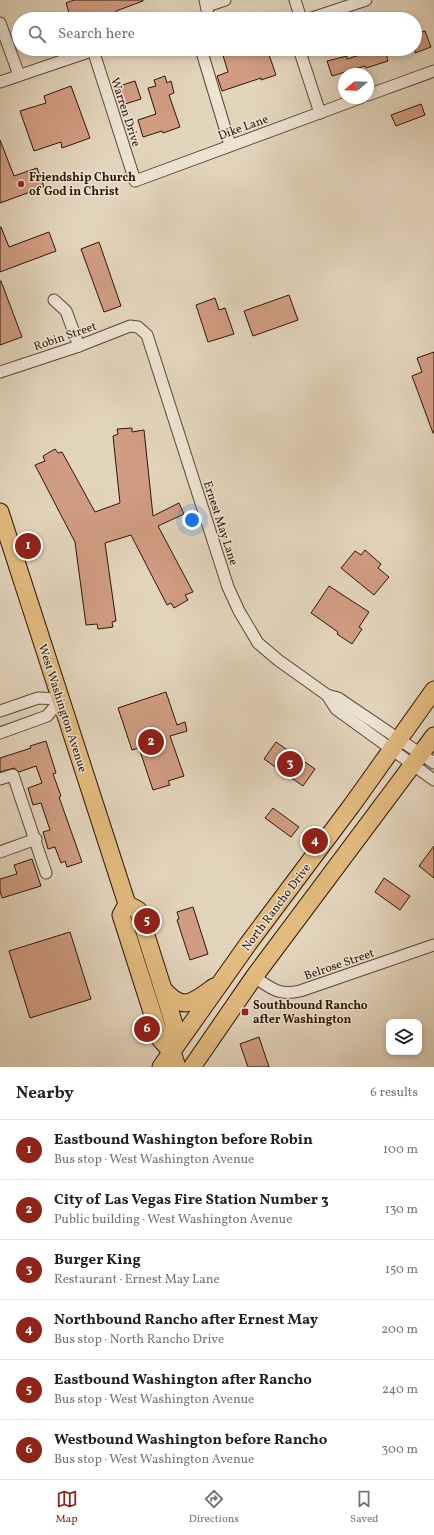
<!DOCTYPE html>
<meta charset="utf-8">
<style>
:root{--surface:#fff;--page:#f2f2f2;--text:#202124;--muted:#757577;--line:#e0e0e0;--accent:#8f2418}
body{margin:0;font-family:Vollkorn,serif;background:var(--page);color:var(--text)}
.controls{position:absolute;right:12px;bottom:12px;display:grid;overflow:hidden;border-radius:8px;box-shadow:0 2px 6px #0003}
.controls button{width:36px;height:36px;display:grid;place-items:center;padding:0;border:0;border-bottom:1px solid var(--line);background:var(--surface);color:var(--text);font:20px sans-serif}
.compass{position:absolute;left:338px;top:68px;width:36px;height:36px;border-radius:50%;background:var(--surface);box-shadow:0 2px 6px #0003;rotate:251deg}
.you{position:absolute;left:192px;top:520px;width:14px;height:14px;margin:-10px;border:3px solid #fff;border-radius:50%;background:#1a73e8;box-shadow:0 0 0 6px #1a73e833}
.badge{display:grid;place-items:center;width:26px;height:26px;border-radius:50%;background:var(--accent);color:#fff;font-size:13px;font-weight:700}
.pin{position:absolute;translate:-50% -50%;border:2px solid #fff;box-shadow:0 1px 4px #0006}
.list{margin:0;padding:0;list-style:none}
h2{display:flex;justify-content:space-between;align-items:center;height:52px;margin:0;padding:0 16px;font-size:17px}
h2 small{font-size:13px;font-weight:400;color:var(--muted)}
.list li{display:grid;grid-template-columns:26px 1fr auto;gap:12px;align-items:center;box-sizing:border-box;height:60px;padding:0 16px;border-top:1px solid var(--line)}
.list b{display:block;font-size:15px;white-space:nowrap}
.list p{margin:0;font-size:13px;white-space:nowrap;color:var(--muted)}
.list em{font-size:13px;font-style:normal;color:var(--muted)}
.icon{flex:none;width:22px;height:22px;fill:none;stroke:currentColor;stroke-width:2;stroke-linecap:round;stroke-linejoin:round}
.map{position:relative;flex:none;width:434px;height:1067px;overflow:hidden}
.search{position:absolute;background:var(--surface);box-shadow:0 2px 6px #0003;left:12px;right:12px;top:12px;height:44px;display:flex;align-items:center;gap:10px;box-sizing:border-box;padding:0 14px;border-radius:22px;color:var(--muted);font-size:15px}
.sheet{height:412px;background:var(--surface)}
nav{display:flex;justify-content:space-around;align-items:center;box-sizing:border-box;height:56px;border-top:1px solid var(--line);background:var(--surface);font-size:11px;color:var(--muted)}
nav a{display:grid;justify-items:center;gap:2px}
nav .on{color:var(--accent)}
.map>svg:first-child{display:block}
.building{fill:#d09c82;stroke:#2f1606}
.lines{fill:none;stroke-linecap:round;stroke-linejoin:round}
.street-casing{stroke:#5c4633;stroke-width:13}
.primary-casing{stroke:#2f1606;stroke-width:19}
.street{stroke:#ece3d3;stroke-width:11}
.primary{stroke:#e1ba7e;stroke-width:17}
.poi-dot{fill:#8f2418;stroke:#ece3d3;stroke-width:1.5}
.labels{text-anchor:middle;stroke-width:3;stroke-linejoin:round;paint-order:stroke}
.street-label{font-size:12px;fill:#2f1606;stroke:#ece3d3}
.poi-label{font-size:12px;font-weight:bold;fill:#2f1606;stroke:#ece3d3;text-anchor:start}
</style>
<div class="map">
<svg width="434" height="1067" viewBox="0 0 434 1067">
<rect width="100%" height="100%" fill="#e2d4bb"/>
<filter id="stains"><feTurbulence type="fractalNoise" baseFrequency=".005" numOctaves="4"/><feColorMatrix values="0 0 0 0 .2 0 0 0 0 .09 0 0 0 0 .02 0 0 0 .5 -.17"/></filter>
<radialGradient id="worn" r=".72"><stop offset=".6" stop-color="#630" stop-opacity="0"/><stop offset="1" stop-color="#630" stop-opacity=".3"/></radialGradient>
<g class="building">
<path d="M74 0H143V1L116 11 117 15 106 19H71L66 3Z"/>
<path d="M425 31 431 47 415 53V34Z"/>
<path d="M221 49H267L276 75 261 80V78L222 91 217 76 228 72Z"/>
<path d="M379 49H385L388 61 366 68 365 66 332 76 327 61 347 56V59Z"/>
<path d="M165 76 167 83 171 81 174 93 169 95 180 127 163 133 162 131 143 137 138 120 156 114 148 88 156 86 154 80Z"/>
<path d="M135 81 141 99 125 104 119 86Z"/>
<path d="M71 86 90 138 62 148 61 142 34 151 20 111 46 103 44 96Z"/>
<path d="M421 104 425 115 396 126 391 115Z"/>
<path d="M0 140 14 176 37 168 44 187 0 203Z"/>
<path d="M0 227H1L9 247 49 232 56 251 0 272Z"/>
<path d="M99 242 121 306 104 312 81 249Z"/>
<path d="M0 281H1L22 337 0 345Z"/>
<path d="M289 295 298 320 253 336 244 311Z"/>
<path d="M215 298 219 310 225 308 234 334 208 342 196 305Z"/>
<path d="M434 352V433H433L412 376 422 372 417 358Z"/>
<path d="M132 428V432L144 430 153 516 179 503 184 514 158 526 193 592 185 595 188 600 174 608 171 603 167 605 131 535 105 543 116 621 112 622 113 627 98 629 97 624 86 625 75 542 35 465 45 461 43 456 55 449 58 453 62 452 95 512 120 503 113 436 118 434 117 429Z"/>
<path d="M365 550 381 564 378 568 389 577 374 595 341 568 355 551 361 555Z"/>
<path d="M329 586 369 612 359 627 362 629 352 644 337 634 338 632 311 613Z"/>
<path d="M166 692 177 725 185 722 187 731 170 736 184 776 168 781 170 785 153 790 139 748 132 750 118 708Z"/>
<path d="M46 741 56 773 53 774 61 796 59 797 82 862 67 867 65 861 61 863 55 847 48 849 43 832 50 830 41 803 33 805 28 788 42 783 36 766 19 772 14 768 0 772V758L31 748 30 746Z"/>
<path d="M276 742 315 769 303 786 264 759Z"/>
<path d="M273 808 299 827 291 837 265 818Z"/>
<path d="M434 846V878L419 866Z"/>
<path d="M32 859 41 886 2 898 0 891V879L17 874 14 865Z"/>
<path d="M384 878 410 896 400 910 375 892Z"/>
<path d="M193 907 208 954 190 960 177 920 179 919 177 912Z"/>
<path d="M70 932 91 999 30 1018 9 951Z"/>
<path d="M259 1037 269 1067H248L240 1044Z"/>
</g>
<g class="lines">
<defs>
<g id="street">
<path d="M205 0 209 19"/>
<path d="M295 0 301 19"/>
<path d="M207 6 225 0"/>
<path d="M309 19 366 0"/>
<path d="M0 23 19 75"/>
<path d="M201 49 230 145"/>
<path d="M299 49 320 113"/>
<path d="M93 50 135 181 360 98"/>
<path d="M0 82 97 49"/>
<path d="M368 95 434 71"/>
<path d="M54 300 66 311 79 346"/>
<path d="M0 372 79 346 130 326 138 327 147 335 228 587 239 611 258 643 278 660 327 695 338 698 434 763"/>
<path d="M327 695 336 709 434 780"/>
<path d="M0 711 38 698 61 699"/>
<path d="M0 733 47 716 61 699"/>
<path d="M0 779 13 775 46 873"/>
<path d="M0 852 36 839"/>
<path d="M254 977C272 988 277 996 300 991L434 945"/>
</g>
<g id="primary">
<path d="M0 512 127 904 121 915 161 1040 172 1052"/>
<path d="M127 904 138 910 174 1024 172 1052 177 1067"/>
<path d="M163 989C183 1012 192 1003 214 987"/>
<path d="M161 1067 248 944 352 805 434 690"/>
<path d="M192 1067 254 977 434 736"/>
</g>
</defs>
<use href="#street" class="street-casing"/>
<use href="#primary" class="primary-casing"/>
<use href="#street" class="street"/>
<use href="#primary" class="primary"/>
</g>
<g class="poi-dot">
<circle cx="21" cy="184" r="4"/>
<rect x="241" y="1008" width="8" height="8" rx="2"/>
</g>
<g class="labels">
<g class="street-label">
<text transform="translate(126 112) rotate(72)" y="4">Warren Drive</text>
<text transform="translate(243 127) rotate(-20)" y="4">Dike Lane</text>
<text transform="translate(65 336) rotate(-19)" y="4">Robin Street</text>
<text transform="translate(221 523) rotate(72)" y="4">Ernest May Lane</text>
<text transform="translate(63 708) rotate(72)" y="4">West Washington Avenue</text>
<text transform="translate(276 907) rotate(-53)" y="4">North Rancho Drive</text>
<text transform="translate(339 964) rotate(-19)" y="4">Belrose Street</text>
</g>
<g class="poi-label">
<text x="29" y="181">Friendship Church<tspan x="29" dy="14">of God in Christ</tspan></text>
<text x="253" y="1009">Southbound Rancho<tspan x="253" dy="14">after Washington</tspan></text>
</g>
</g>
<rect width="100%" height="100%" filter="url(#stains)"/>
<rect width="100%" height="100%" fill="url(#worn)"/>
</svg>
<div class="controls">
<button><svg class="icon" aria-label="layers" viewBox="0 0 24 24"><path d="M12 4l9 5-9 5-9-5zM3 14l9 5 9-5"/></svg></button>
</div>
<svg class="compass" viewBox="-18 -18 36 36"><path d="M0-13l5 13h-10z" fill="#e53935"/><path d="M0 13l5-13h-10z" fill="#757577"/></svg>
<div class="you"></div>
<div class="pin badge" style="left:28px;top:546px">1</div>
<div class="pin badge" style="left:151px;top:742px">2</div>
<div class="pin badge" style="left:290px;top:764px">3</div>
<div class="pin badge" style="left:315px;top:841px">4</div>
<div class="pin badge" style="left:147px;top:921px">5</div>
<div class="pin badge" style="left:147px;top:1029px">6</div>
<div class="search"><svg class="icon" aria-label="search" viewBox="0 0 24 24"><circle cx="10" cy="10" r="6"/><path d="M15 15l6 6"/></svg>Search here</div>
</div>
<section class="sheet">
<h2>Nearby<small>6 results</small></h2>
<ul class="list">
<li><span class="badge">1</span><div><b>Eastbound Washington before Robin</b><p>Bus stop · West Washington Avenue</p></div><em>100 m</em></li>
<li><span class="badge">2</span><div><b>City of Las Vegas Fire Station Number 3</b><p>Public building · West Washington Avenue</p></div><em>130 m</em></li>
<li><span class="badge">3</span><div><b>Burger King</b><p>Restaurant · Ernest May Lane</p></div><em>150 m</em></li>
<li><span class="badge">4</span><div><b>Northbound Rancho after Ernest May</b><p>Bus stop · North Rancho Drive</p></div><em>200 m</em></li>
<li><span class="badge">5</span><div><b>Eastbound Washington after Rancho</b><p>Bus stop · West Washington Avenue</p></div><em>240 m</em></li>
<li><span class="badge">6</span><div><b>Westbound Washington before Rancho</b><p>Bus stop · West Washington Avenue</p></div><em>300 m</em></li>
</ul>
</section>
<nav>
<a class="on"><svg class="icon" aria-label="map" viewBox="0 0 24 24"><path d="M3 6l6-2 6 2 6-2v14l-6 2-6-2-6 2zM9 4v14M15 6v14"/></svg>Map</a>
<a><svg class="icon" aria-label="directions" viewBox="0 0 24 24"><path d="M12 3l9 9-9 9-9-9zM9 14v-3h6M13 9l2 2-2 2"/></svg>Directions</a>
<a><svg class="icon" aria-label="saved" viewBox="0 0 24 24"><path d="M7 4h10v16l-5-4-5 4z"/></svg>Saved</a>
</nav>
